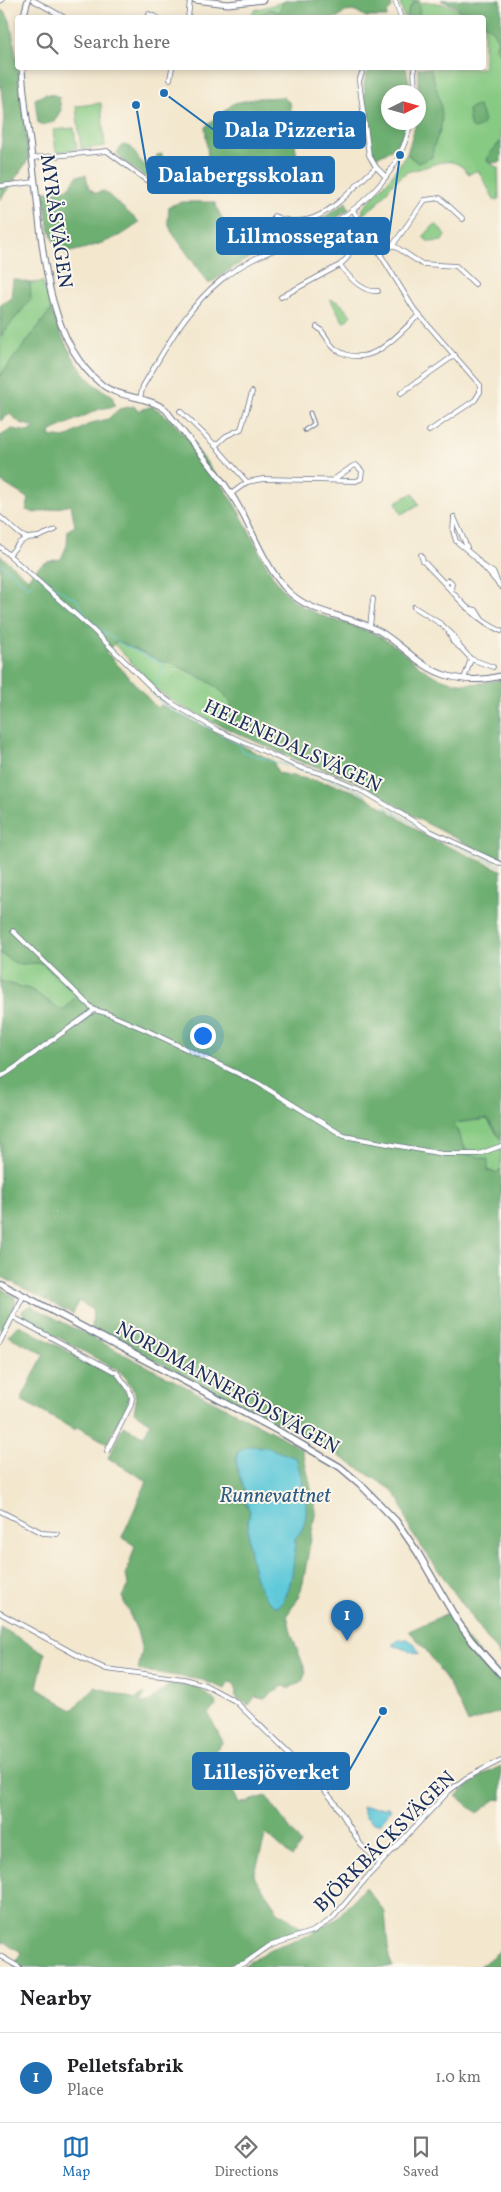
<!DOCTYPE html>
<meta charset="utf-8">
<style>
:root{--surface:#fff;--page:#f6f6f6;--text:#202124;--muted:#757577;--line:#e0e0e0;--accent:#1f6fb2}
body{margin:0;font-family:Vollkorn,serif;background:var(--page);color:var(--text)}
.compass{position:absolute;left:381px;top:85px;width:45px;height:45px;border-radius:50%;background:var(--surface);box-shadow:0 2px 8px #0003;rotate:85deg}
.you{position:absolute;left:202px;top:1035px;width:18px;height:18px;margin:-12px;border:4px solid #fff;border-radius:50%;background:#1a73e8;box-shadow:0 0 0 8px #1a73e833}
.badge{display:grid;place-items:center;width:32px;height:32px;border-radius:50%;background:var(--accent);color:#fff;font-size:16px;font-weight:700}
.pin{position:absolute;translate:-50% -41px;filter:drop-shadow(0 1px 2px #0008)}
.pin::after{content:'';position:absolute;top:26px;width:18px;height:15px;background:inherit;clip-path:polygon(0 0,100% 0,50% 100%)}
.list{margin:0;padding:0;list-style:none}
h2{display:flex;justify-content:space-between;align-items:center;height:65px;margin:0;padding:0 20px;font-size:21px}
h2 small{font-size:16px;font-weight:400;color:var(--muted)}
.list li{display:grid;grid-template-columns:32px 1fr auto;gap:15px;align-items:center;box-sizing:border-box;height:90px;padding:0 20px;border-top:1px solid var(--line)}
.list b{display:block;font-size:19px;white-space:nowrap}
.list p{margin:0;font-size:16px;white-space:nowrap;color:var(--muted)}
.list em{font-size:16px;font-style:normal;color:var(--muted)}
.icon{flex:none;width:28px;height:28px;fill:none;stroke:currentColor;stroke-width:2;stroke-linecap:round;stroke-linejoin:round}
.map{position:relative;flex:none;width:501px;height:1967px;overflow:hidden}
.search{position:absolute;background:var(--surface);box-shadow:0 2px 8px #0003;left:15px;right:15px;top:15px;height:55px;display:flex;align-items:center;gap:12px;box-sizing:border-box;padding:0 18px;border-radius:5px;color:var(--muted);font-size:19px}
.sheet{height:155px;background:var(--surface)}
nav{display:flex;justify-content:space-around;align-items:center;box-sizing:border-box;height:70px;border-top:1px solid var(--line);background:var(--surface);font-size:14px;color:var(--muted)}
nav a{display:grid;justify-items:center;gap:2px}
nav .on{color:var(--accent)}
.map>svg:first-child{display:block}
.green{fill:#87ca83;stroke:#517c70}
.forest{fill:#6dae71;stroke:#446e68;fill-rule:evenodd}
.water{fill:#5fc9d9;stroke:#3d7c9c}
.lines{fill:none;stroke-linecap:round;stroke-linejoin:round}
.stream{stroke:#5fc9d9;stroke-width:1}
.pedestrian-casing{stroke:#676f85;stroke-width:5}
.minor-casing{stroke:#676f85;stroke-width:5.5}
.tertiary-casing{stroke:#676f85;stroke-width:7}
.secondary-casing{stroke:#676f85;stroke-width:8}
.pedestrian{stroke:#fff;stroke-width:3}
.minor{stroke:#fff;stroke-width:4}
.tertiary{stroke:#fff;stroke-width:5}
.secondary{stroke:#fff;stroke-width:5.5}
.labels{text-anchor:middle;stroke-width:4;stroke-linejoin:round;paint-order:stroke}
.street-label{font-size:20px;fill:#1b2f5e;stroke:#fbf7ec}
.water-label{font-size:21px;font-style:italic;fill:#2f5d83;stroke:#fbf7ec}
.leader{fill:none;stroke:#1f6fb2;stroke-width:2}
.callout-dot{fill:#1f6fb2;stroke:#fbf7ec;stroke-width:2}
.callout{fill:#1f6fb2;stroke:#1f6fb2;stroke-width:2}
.callout-label{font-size:21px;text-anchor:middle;font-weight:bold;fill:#fff}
</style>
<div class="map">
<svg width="501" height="1967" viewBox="0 0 501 1967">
<rect width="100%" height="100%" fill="#fbf7ec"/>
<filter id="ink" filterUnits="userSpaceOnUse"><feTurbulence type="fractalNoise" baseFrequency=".02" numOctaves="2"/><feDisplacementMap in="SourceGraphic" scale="10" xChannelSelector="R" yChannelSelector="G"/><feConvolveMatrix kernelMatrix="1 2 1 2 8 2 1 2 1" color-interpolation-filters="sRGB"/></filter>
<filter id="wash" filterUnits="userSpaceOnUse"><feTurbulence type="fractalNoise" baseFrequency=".0096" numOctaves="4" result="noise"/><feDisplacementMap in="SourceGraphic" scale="20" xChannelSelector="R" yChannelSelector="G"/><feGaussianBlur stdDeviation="1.12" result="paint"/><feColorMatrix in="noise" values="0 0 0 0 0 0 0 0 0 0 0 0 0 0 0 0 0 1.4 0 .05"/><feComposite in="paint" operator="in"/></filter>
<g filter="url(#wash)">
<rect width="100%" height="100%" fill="#f3e7ce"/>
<g class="green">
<path d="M399 0H419L421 3C438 0 456 7 468 17H419L420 6 416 0 409 8 407 17H404Z"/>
<path d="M283 2 279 13 270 9 256 17 249 18 255 10Z"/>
<path d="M484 23 493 31 498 40 496 49 501 54V141L489 155 487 161 498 168 499 199 495 201 478 170 469 174C453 154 439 163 419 169 409 171 406 171 399 179H396L378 203 362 215 363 208 388 181 407 154 418 163 432 157C433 141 439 138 441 126 444 114 434 80 430 68H484Z"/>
<path d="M101 103 105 146 81 149 76 106Z"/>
<path d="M74 128 77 149 56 152 53 130Z"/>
<path d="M435 224 439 227 445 236 442 241 429 242 423 237Z"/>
<path d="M43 282 51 310 0 376V337L30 299V283Z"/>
<path d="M330 299 339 302 351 315 344 323Z"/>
<path d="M413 493 419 505 401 514 396 502Z"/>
<path d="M116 641 163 662H170C192 674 222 683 232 706L213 722 179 705 156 689 114 644Z"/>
<path d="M0 953 17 964 42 963 77 995 64 1010 58 1008 32 990 0 981Z"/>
<path d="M487 1119 501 1140V1169L496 1173C471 1166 463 1144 453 1123Z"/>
</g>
<g class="forest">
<path d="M287 0H390L392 8 387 13V17H366L356 11 345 12 340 17 334 18 256 17 270 9 279 13 283 2Z"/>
<path d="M416 0 420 6 419 17H407L409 8Z"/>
<path d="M441 0H501V54L495 49 498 40 493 31 484 23V18L468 17 456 7Z"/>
<path d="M0 11H4L10 20 15 48 29 159 0 200V158L4 117 0 78Z"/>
<path d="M369 68H406L410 86 408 92H388V122L407 123C401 145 394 149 374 158L368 138 364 84Z"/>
<path d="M418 68H430C435 82 445 112 441 126 438 138 433 144 432 157L418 163 407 154 416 123 418 122Z"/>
<path d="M45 94 54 95 59 97 61 110 54 122 42 125 38 123 35 99Z"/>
<path d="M283 97 290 103 299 175 262 194 250 182C231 184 223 179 209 167L205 127 234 103 258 98Z"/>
<path d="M479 106 484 121 480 127 474 129 470 126 468 110 472 107Z"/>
<path d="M501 141V162L490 163 487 161 489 155Z"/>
<path d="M124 145 131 147C137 155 140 164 150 168L157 155 162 154 165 186C152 183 124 165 117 153L121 146Z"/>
<path d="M86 175 89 188 96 193 104 191 139 222C124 238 87 249 65 253 47 243 46 212 44 192L69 188 77 176Z"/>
<path d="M182 202H214L233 240 270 220C297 233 324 220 346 202L349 210 319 229 267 249 243 261 209 284 171 231 168 221 169 206Z"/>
<path d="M13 279 30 283 31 299 0 337V305L11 298Z"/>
<path d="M51 310C64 341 79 381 112 395L115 406 100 409 51 431 50 436 65 438 91 423 108 419 119 409 134 406 138 411 152 406C184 424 228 490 245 523 258 547 267 572 285 592 311 621 357 621 389 642 403 650 414 664 428 672 451 686 476 686 501 679V858L487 854 420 820 364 785 334 772 303 763 213 722 232 706C222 683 192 674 170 662H163L117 641 106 652 157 708 161 705 273 761 278 773 332 784 353 791 375 802 429 838 501 870V1140L487 1119 454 1123 467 1154 488 1159V1171L496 1173 501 1169V1658L411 1532 400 1501 391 1489 291 1426 273 1422 92 1328 93 1310 78 1301 73 1314 0 1276V981L32 990 58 1008 64 1010 77 995 42 963 17 964 0 953V555L28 579C36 565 46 561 61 559L67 545 68 530 75 526 71 505 35 513 26 510 29 499 0 481V436L12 429 29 432 35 427 20 423 10 414 0 421V376Z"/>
<path d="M0 1288 14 1296 16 1303 2 1331 0 1329Z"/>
<path d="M30 1305 280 1436 302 1449 316 1510 303 1583 298 1599 287 1615 292 1636 306 1672 302 1682 289 1688 283 1686 264 1699 255 1697 249 1705 236 1697 235 1684 229 1682 225 1689 202 1680 138 1670 142 1651 137 1631 122 1597 128 1585 126 1574 135 1546 122 1537 147 1481 108 1458 123 1426 144 1436 150 1423 134 1412 136 1402 135 1393 126 1378 119 1371 25 1319 22 1311ZM245 1490 295 1538 287 1595 251 1559 248 1519 250 1511 244 1501Z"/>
<path d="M17 1326H21L117 1378 128 1396V1403L107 1443 77 1427 75 1430 21 1400 44 1354 8 1336Z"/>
<path d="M448 1613 465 1637 501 1680V1711L468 1723C454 1690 434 1656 409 1631Z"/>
<path d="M0 1627 45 1653 37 1687 72 1710 95 1687 135 1699 145 1693 140 1704 148 1703 170 1684 197 1687 217 1702 216 1706 208 1713 223 1742 211 1755 226 1775 239 1804 266 1796 301 1844 292 1857 266 1834 254 1876 277 1910 304 1930 277 1938 243 1961 226 1967H21L16 1963 21 1952 3 1941 0 1946Z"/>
<path d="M501 1766V1800L496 1799 477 1813 456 1796 482 1775Z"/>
<path d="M365 1887 385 1912 389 1958 393 1967H241L270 1949 306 1936 336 1919Z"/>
<path d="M501 1950V1967H479Z"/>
</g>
<g class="water">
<path d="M248 1446 266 1447 296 1458C302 1481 316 1520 295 1538 295 1554 292 1599 277 1607 252 1597 244 1533 250 1511 243 1499 248 1498 244 1488 240 1475 234 1466 238 1452Z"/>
<path d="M407 1639 415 1644 419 1654 392 1645 398 1640Z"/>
<path d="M362 1807H388L391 1809 381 1823C371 1826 364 1816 362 1807Z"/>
</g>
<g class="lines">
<g class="stream">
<path d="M0 563 28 587 33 584"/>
<path d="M39 577H42L69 596 77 599C93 635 130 648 163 664V672L150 692C164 710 193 720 214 730"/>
<path d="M220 733 237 743 244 752 345 784 366 795"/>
<path d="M384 806 428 833 501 866"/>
</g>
</g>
</g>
<g filter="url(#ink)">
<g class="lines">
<defs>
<path id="pedestrian" d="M305 430 314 424 310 413"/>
<g id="minor">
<path d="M33 0 65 18"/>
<path d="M395 0 401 18"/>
<path d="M0 1 2 0"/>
<path d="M149 14 158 18"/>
<path d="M188 18 190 0"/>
<path d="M414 68 415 92"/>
<path d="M362 73 359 81 369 155 376 167 386 177"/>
<path d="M170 79 172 68"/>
<path d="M32 158 107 151 146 180"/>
<path d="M0 186 35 182"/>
<path d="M353 210 414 309 480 385V392L475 400 429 431"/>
<path d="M274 216C318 236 347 192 376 167"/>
<path d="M393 245 422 264 456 266 475 284"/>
<path d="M380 254 393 245 425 200 440 198 463 219"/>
<path d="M340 265C348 276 362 293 378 291"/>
<path d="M281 297 340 265 347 258 354 242 367 233"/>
<path d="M317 327C326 332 328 345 337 350 370 371 397 335 419 315"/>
<path d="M401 393 455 355"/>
<path d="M140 398 143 386C166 348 186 308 221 280 253 254 287 247 322 229 366 206 400 171 411 122"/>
<path d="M180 411 212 442 247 482"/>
<path d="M215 446 226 436 241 429 252 392"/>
<path d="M231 494 247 482 263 479 356 481 361 479 362 471 356 465 353 466 333 480"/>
<path d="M0 517 21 535 27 538"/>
<path d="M454 517 453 531 456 541 475 557 501 587"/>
<path d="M454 517 467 547"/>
<path d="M0 547 93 630 154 690 170 702 217 730 299 767 330 776 358 788 430 831 501 864"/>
<path d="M9 555 19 543 27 538 38 537 55 530"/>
<path d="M421 555 423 561 445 584"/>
<path d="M485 567 494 573 498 584"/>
<path d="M451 590 452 583 449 580 445 584C462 603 477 620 501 631"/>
<path d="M414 607 441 624 454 636 460 647 471 659 493 667"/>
<path d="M467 608 476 610 481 618"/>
<path d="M370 627 373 599"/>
<path d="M449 633 453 642 459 647"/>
<path d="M464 679 471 659"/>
<path d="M13 931 94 1010 106 1013 146 1030 258 1083 344 1136 443 1154H479L501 1146"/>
<path d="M0 1077C14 1070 24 1060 36 1052 55 1037 75 1025 94 1010"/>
<path d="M13 1317 117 1373 129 1389 132 1398 131 1405 107 1451"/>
<path d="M0 1342 24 1295"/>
<path d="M0 1511 43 1533 57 1534"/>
<path d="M0 1613 84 1659 106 1669 184 1679 205 1685 235 1701 318 1782 335 1803 361 1845 381 1863"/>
<path d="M0 1956 19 1967"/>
<path d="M233 1967 245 1963 269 1946 313 1931 332 1919 369 1875 449 1791 466 1778 501 1760"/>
</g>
<g id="tertiary">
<path d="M195 0 228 4 263 0"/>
<path d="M23 18 28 0"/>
<path d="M22 68C24 103 30 138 34 174 42 239 45 338 100 383 118 399 147 395 166 410 187 439 212 464 231 494 251 524 262 563 286 589 311 616 349 614 379 631 402 644 419 667 445 675 464 681 482 681 501 676"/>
</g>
<path id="secondary" d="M0 1283 282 1433 340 1467 360 1484 396 1521 418 1553 458 1622 471 1640 501 1674"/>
</defs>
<use href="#pedestrian" class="pedestrian-casing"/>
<use href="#minor" class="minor-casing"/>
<use href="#tertiary" class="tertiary-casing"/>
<use href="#secondary" class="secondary-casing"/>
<use href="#pedestrian" class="pedestrian"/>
<use href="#minor" class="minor"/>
<use href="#tertiary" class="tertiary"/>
<use href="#secondary" class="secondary"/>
</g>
</g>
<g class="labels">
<g class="street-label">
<text transform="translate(57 221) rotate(82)" y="7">MYRÅSVÄGEN</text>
<text transform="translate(293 745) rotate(25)" y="7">HELENEDALSVÄGEN</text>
<text transform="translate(228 1387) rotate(29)" y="7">NORDMANNERÖDSVÄGEN</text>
<text transform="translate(384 1841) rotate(-45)" y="7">BJÖRKBÄCKSVÄGEN</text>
</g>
<g class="water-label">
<text x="275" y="1502">Runnevattnet</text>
</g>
</g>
<path class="leader" d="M164 93L214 130M136 105L148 175M400 155L389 236M383 1711L349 1771"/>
<g class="callout-dot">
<circle cx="164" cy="93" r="5"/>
<circle cx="136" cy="105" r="5"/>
<circle cx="400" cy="155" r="5"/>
<circle cx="383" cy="1711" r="5"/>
</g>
<g class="callout">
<rect x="214" y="112" width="151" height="36" rx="5"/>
<rect x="148" y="157" width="186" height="36" rx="5"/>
<rect x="217" y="218" width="172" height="36" rx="5"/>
<rect x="193" y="1753" width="156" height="36" rx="5"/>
</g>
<g class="callout-label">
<text x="290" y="137">Dala Pizzeria</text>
<text x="241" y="182">Dalabergsskolan</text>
<text x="303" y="243">Lillmossegatan</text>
<text x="271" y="1779">Lillesjöverket</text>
</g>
</svg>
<svg class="compass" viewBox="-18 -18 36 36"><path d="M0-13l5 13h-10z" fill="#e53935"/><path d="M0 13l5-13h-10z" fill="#757577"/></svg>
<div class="you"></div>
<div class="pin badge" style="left:347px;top:1641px">1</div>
<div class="search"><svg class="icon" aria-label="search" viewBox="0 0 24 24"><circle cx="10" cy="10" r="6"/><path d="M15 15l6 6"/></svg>Search here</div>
</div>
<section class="sheet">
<h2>Nearby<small></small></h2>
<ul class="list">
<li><span class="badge">1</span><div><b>Pelletsfabrik</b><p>Place</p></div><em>1.0 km</em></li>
</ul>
</section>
<nav>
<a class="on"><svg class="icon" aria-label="map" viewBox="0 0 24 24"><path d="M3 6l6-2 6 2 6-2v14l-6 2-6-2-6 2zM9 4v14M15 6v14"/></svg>Map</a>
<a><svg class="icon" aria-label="directions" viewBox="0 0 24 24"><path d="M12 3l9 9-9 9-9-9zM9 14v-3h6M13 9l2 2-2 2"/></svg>Directions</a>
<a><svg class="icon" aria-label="saved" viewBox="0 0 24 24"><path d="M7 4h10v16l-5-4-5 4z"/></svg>Saved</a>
</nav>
